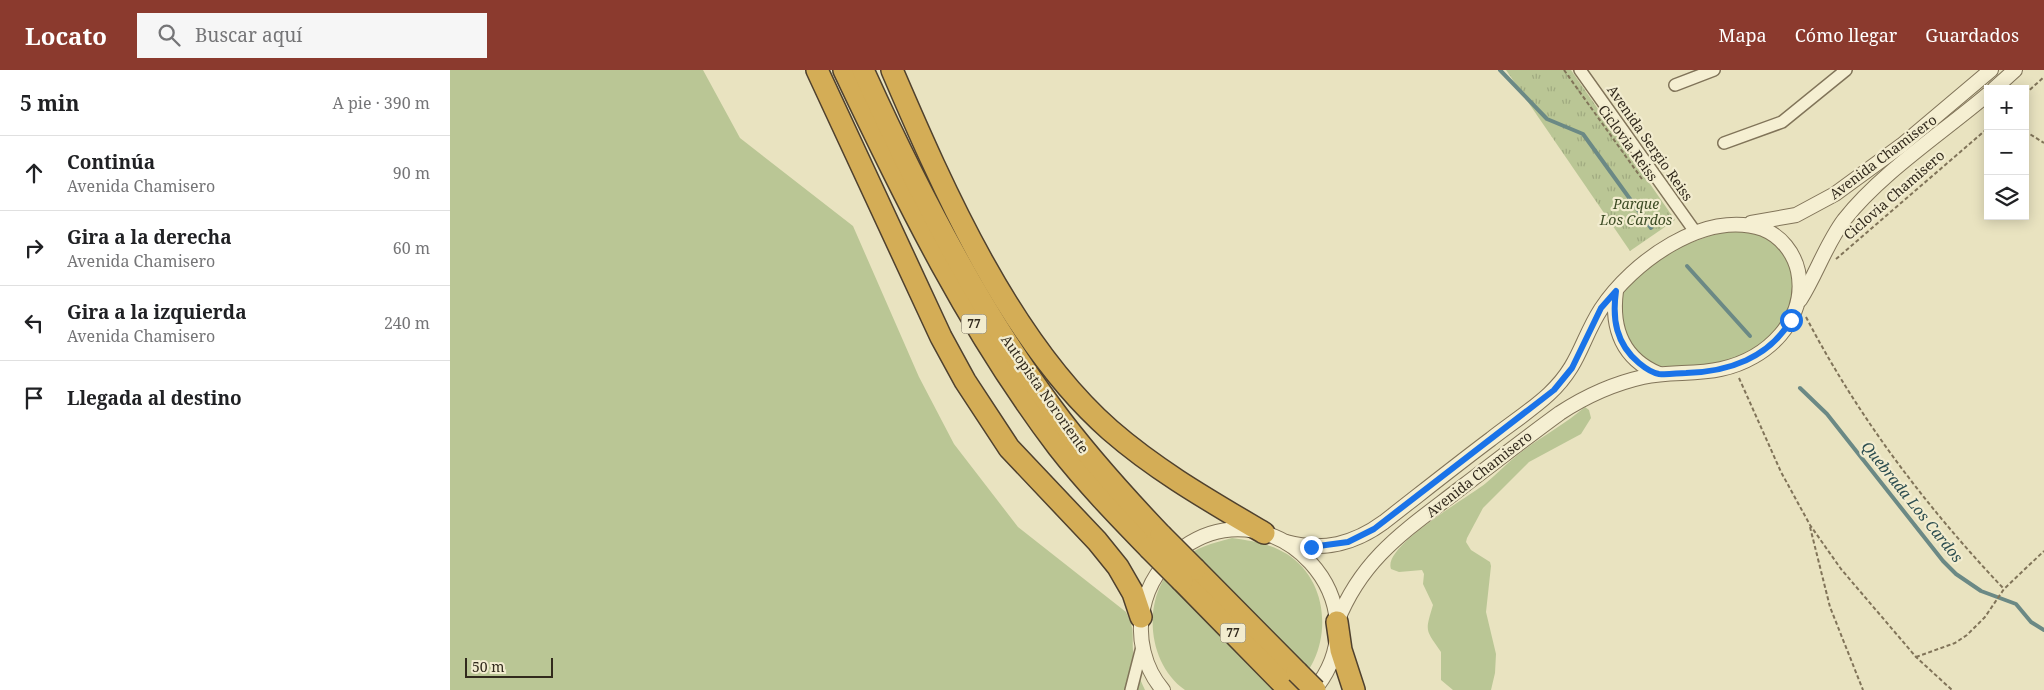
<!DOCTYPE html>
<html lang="es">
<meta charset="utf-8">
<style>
:root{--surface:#fff;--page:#f6f6f6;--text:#202124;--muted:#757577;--line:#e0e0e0;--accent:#8b3a2e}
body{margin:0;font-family:"Noto Serif",serif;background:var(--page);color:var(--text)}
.controls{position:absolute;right:15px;top:15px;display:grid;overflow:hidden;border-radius:0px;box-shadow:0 2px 12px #0003}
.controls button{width:45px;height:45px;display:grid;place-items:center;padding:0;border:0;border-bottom:1px solid var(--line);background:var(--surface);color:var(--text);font:25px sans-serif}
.scale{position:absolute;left:15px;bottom:12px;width:88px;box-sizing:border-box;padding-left:5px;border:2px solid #322a1d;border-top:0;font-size:14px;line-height:18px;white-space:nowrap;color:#322a1d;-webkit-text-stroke:4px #f2eccf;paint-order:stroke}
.stop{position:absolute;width:15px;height:15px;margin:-11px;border:4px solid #1a73e8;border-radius:50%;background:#fff}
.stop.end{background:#1a73e8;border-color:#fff;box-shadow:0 1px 5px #0008}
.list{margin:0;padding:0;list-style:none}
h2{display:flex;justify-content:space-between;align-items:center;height:65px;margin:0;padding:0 20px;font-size:21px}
h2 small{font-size:16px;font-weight:400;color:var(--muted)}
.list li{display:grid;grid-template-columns:32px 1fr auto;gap:15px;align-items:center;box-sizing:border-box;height:75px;padding:0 20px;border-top:1px solid var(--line)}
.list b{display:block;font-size:19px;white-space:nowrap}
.list p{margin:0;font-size:16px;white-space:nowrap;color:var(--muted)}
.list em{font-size:16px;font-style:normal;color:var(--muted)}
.icon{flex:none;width:28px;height:28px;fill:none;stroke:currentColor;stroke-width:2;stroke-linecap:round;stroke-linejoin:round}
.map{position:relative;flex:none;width:1594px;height:620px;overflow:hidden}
header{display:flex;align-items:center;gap:30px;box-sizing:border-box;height:70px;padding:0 25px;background:var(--accent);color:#fff}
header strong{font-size:24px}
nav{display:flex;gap:28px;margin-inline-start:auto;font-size:18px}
.search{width:350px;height:45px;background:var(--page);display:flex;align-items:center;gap:12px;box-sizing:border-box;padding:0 18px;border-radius:0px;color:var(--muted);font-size:19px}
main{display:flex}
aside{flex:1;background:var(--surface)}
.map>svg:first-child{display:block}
.grass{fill:#bac695}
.park{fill:url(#park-tufts)}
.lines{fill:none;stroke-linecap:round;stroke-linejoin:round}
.stream{stroke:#6b8985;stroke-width:4}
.minor-casing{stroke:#817459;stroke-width:14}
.tertiary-casing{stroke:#817459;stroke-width:16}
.motorway-casing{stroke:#4f412e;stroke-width:24}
.path{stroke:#817459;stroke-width:2;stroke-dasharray:4 2.5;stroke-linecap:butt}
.minor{stroke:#f5efd2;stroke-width:11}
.tertiary{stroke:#f5efd2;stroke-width:14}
.motorway{stroke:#d4ad56;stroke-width:21}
.motorway-bridge-casing{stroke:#4f412e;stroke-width:24;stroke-linecap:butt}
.motorway-bridge{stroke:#d4ad56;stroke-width:21}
.route{stroke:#1a73e8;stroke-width:6}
.labels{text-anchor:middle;stroke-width:4.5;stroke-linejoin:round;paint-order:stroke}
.shield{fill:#f2eccf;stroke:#6c6452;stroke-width:1}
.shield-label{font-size:12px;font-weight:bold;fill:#322a1d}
.street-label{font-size:14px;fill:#322a1d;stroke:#f2eccf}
.park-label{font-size:14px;font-style:italic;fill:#3d4c25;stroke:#f2eccf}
.water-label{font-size:15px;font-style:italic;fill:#2d4e50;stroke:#f2eccf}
</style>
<header>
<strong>Locato</strong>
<div class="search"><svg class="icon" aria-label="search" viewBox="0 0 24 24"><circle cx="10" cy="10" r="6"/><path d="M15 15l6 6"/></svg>Buscar aquí</div>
<nav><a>Mapa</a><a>Cómo llegar</a><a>Guardados</a></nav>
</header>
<main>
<aside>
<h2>5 min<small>A pie · 390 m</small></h2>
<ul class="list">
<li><svg class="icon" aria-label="ahead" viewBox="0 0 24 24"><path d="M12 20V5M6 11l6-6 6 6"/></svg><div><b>Continúa</b><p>Avenida Chamisero</p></div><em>90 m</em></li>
<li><svg class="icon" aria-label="right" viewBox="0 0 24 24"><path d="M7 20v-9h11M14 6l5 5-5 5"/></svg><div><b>Gira a la derecha</b><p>Avenida Chamisero</p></div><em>60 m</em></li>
<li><svg class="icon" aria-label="left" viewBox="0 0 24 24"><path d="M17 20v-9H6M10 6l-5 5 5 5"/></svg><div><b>Gira a la izquierda</b><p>Avenida Chamisero</p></div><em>240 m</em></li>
<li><svg class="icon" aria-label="arrive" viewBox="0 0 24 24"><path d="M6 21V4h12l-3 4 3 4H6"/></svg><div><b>Llegada al destino</b></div></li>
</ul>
</aside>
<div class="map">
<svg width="1594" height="620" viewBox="0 0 1594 620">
<defs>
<pattern id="park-tufts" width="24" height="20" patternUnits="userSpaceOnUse" patternTransform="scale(1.25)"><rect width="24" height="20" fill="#bac695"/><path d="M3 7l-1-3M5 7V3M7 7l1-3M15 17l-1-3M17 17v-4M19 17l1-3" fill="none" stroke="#a0aa80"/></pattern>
</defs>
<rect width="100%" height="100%" fill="#e9e3c0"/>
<g class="grass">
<path d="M0 0H253L290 68 403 156 469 307 504 374 568 457 676 542C685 560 682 562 683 581 684 595 689 607 695 620H0Z"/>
<path d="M1285 160C1321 163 1343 180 1343 219 1343 223 1344 229 1343 234 1340 249 1314 273 1301 281 1279 293 1256 295 1231 297 1216 297 1201 297 1189 287 1172 273 1164 235 1177 217 1198 187 1249 166 1285 160Z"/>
<path d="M1135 337 1139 340 1141 348 1131 364 1079 392 1033 438 1017 468 1016 472 1021 480 1040 492 1041 496 1036 542 1046 584 1045 603 1041 620H1003L991 610V582C975 559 975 562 983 535L973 514 974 504 972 500 949 502 941 499C932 476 1019 427 1036 413 1047 404 1058 392 1070 383 1091 367 1115 354 1135 337Z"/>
<path d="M782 468C802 471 819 473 837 484 884 514 883 588 840 620H735C695 592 691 523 729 491 745 478 762 473 782 468Z"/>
</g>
<path class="park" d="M1056 0H1121L1225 150 1180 181Z"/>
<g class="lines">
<g class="stream">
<path d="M1050 0 1097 49 1133 64 1201 158"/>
<path d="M1237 196 1300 266"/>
<path d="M1350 318 1377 344 1493 491 1506 504 1531 521 1566 534 1581 552 1594 560"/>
</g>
<defs>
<g id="minor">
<path d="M1130 0 1246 163"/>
<path d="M1225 15 1264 0"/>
<path d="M1274 73 1332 52 1396 0"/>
<path d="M681 620 692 577"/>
</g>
<g id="tertiary">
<path d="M1544 19 1565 0"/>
<path d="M1301 153 1346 145 1385 124 1452 75 1541 0"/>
<path d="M1166 221C1161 259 1173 289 1209 304"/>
<path d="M1350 230C1366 205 1376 174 1394 150 1431 103 1492 63 1538 24"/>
<path d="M836 472C873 482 904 474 934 452 970 424 1005 396 1041 369 1060 354 1082 340 1099 324 1130 295 1131 270 1151 239 1182 192 1255 139 1313 159 1331 166 1344 183 1348 201 1358 250 1317 289 1271 299 1245 305 1219 301 1193 307 1162 314 1136 326 1110 343 1077 367 1045 392 1012 417 958 459 913 486 887 552"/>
<path d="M713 620C694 598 687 567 693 539 698 513 713 492 734 477 826 414 936 534 864 620"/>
</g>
<g id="motorway">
<path d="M367 0 491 267 515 311 559 378 647 471 668 497 683 523 691 547"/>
<path d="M394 0C456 131 520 261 608 377 636 413 667 445 699 478"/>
<path d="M413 0C465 115 527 237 602 338 635 383 672 424 711 465"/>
<path d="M442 0C494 121 560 272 660 360 707 401 760 431 814 463"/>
<path d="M745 499 847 602"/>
<path d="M732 511 839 620"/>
<path d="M887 552 891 580 904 620"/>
</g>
</defs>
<use href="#minor" class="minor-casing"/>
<use href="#tertiary" class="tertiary-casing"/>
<use href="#motorway" class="motorway-casing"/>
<g class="path">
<path d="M1114 0 1192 109"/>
<path d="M1575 24 1594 7"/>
<path d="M1575 61 1594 73"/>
<path d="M1386 189 1538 58"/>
<path d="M1356 247C1408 347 1477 438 1554 519"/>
<path d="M1289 308 1331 402 1360 455 1391 499 1466 587 1502 620"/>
<path d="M1360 457 1380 537 1413 620"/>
<path d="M1466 587 1505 573 1517 565 1535 547 1554 519 1594 481"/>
</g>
<use href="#minor" class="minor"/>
<use href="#tertiary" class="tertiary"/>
<use href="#motorway" class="motorway"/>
<defs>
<g id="motorway-bridge">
<path d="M711 465 745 499"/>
<path d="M699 478 732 511"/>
<path d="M847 602 865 620"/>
</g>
</defs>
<use href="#motorway-bridge" class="motorway-bridge-casing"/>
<use href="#motorway-bridge" class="motorway-bridge"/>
</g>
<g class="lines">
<path class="route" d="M861 477 898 472 924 459 1104 320 1122 298 1151 238 1166 221C1162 249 1166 274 1189 293 1195 298 1203 303 1209 304 1218 305 1228 303 1236 303 1278 302 1319 288 1341 250"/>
</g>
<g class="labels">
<g class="shield">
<rect x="511.5" y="244.5" width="25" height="19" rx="4"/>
<rect x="770.5" y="553.5" width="25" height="19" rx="4"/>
</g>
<g class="shield-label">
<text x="524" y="258">77</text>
<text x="783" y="567">77</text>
</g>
<g class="street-label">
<text transform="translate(1178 73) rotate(54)" y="5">Ciclovia Reiss</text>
<text transform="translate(1200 73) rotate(55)" y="5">Avenida Sergio Reiss</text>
<text transform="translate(1433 87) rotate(-37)" y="5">Avenida Chamisero</text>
<text transform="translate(1444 125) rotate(-41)" y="5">Ciclovia Chamisero</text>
<text transform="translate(595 324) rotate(55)" y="5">Autopista Nororiente</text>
<text transform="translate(1029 404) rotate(-38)" y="5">Avenida Chamisero</text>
</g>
<g class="park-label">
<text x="1186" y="139">Parque<tspan x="1186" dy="16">Los Cardos</tspan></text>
</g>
<g class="water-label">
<text transform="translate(1462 432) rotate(51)" y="5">Quebrada Los Cardos</text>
</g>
</g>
</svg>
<div class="controls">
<button>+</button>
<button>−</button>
<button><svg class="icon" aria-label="layers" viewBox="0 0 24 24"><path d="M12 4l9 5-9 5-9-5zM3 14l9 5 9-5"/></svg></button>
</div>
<div class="scale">50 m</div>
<div class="stop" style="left:1341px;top:250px"></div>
<div class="stop end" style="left:861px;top:477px"></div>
</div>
</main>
